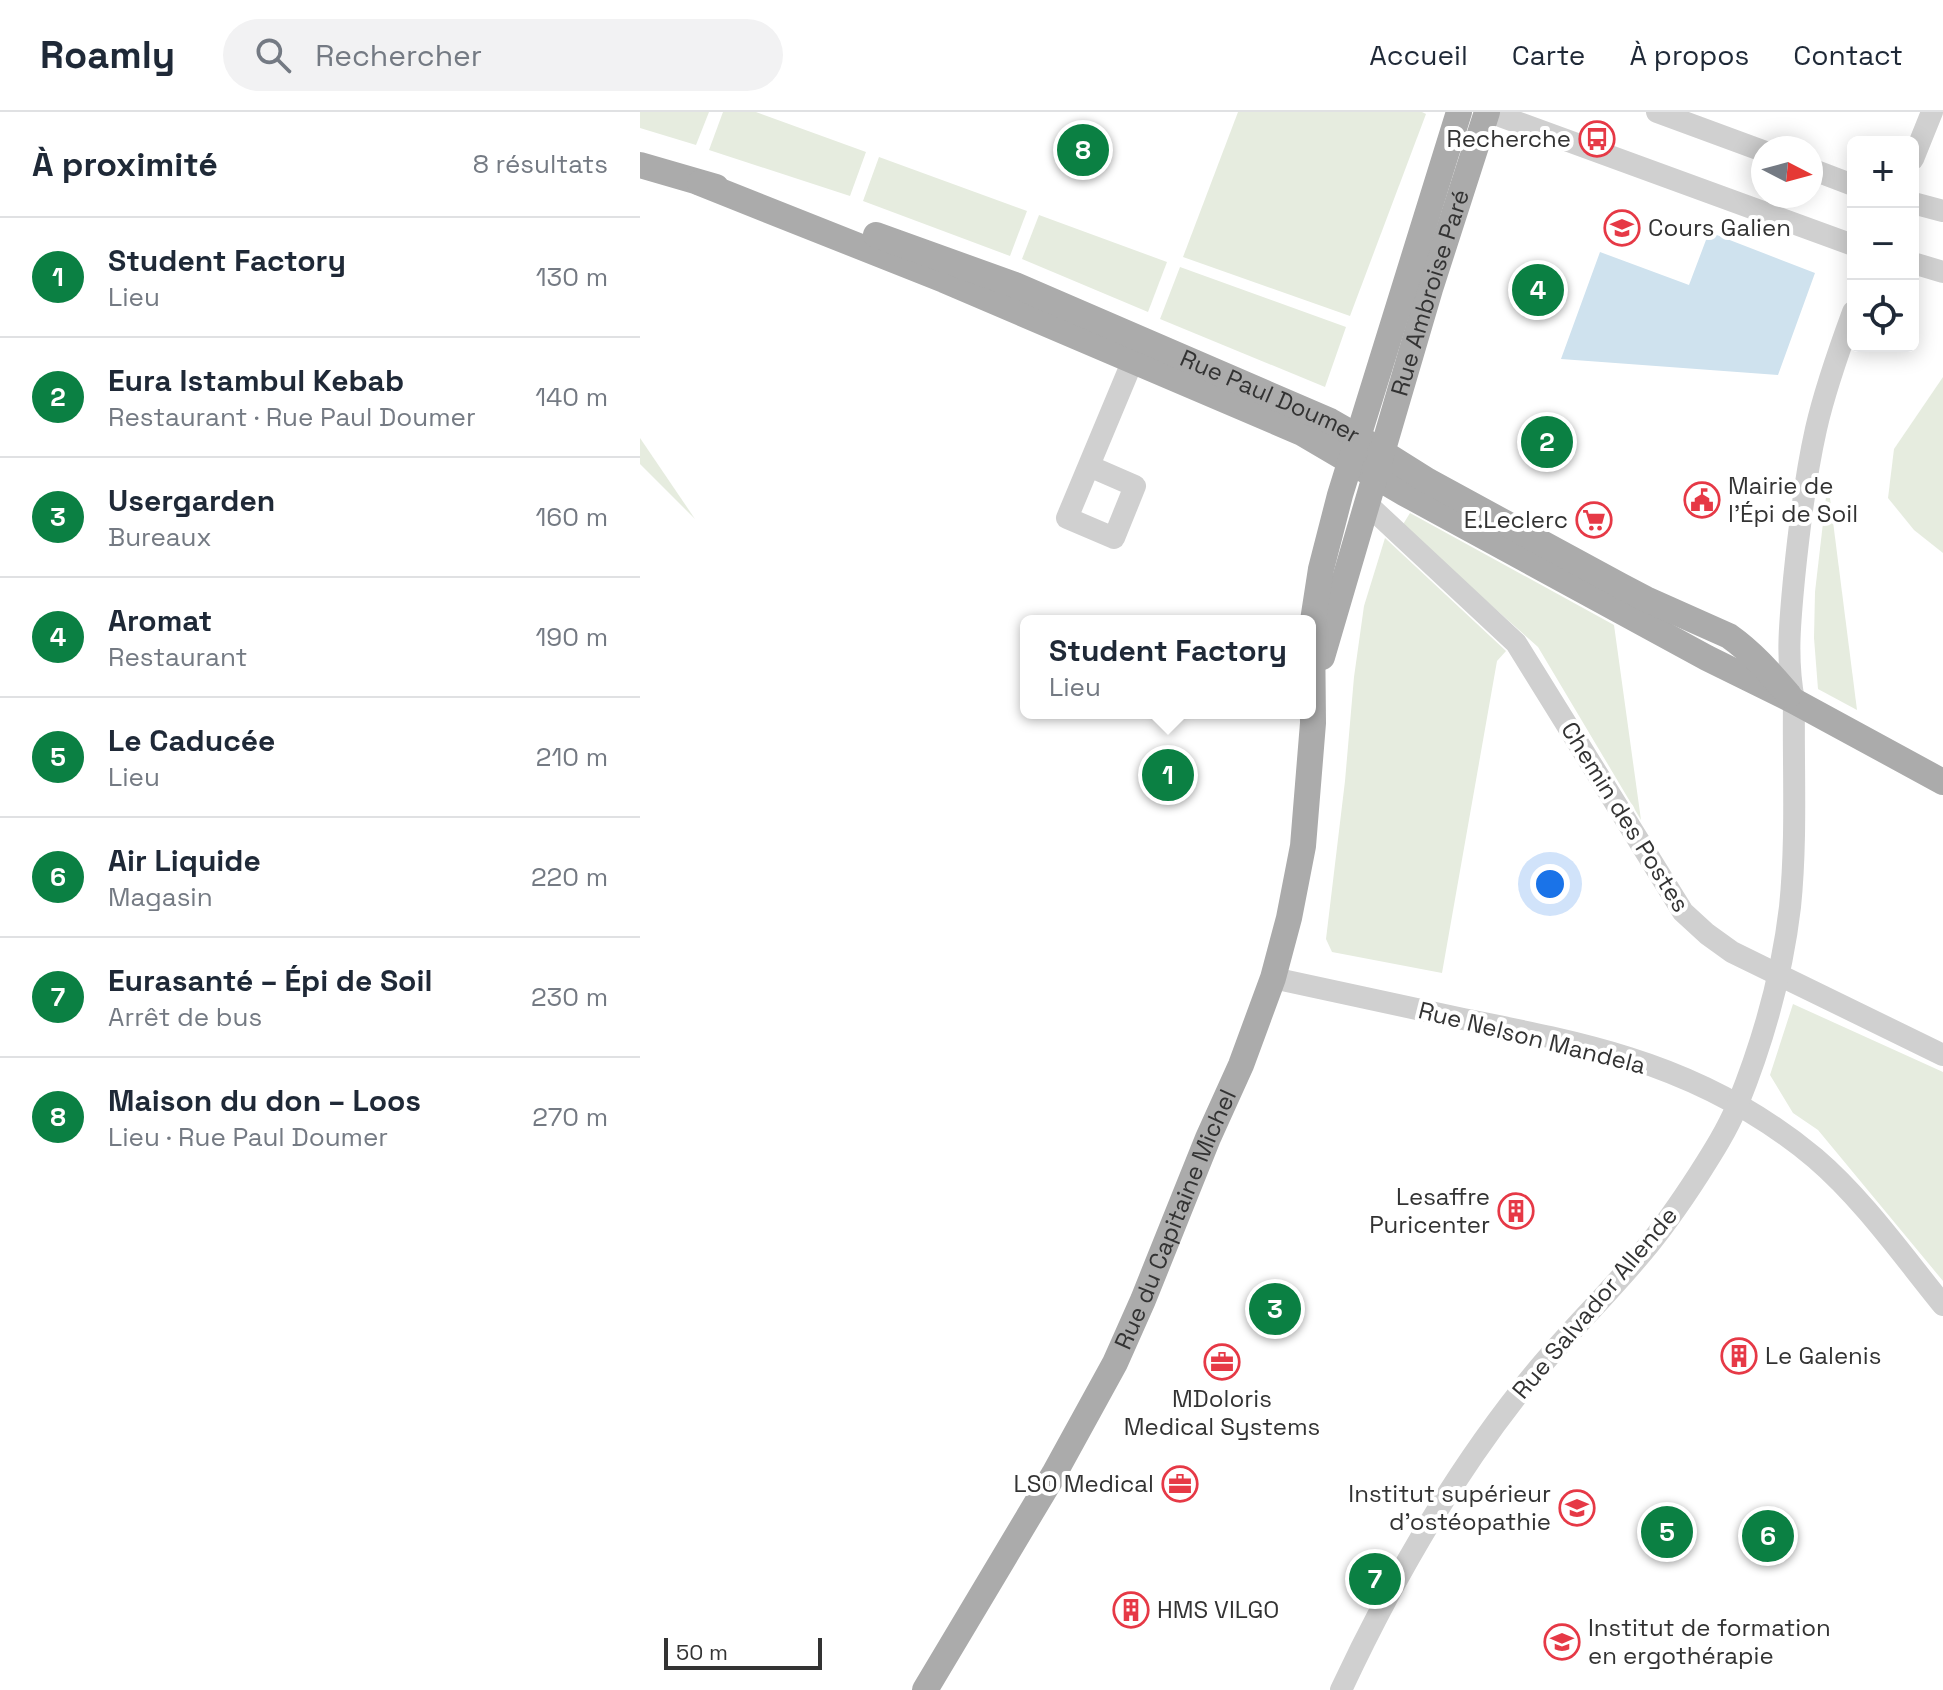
<!DOCTYPE html>
<html lang="fr">
<meta charset="utf-8">
<style>
:root{--surface:#fff;--page:#f2f2f3;--text:#1f2937;--muted:#747a83;--line:#e0e1e3;--accent:#0b8043}
body{margin:0;font-family:"Space Grotesk",sans-serif;background:var(--page);color:var(--text)}
.controls{position:absolute;right:24px;top:24px;display:grid;overflow:hidden;border-radius:12px;box-shadow:0 4px 20px #0003}
.controls button{width:72px;height:72px;display:grid;place-items:center;padding:0;border:0;border-bottom:2px solid var(--line);background:var(--surface);color:var(--text);font:40px sans-serif}
.compass{position:absolute;left:1111px;top:24px;width:72px;height:72px;border-radius:50%;background:var(--surface);box-shadow:0 4px 20px #0003;rotate:96deg}
.scale{position:absolute;left:24px;bottom:20px;width:158px;box-sizing:border-box;padding-left:8px;border:4px solid #333;border-top:0;font-size:22px;line-height:28px;white-space:nowrap;color:#333;-webkit-text-stroke:6px #fff;paint-order:stroke}
.you{position:absolute;left:910px;top:772px;width:28px;height:28px;margin:-20px;border:6px solid #fff;border-radius:50%;background:#1a73e8;box-shadow:0 0 0 12px #1a73e833}
.badge{display:grid;place-items:center;width:52px;height:52px;border-radius:50%;background:var(--accent);color:#fff;font-size:26px;font-weight:700}
.pin{position:absolute;translate:-50% -50%;border:4px solid #fff;box-shadow:0 2px 8px #0006}
.popup{position:absolute;left:380px;top:503px;width:296px;height:104px;box-sizing:border-box;display:grid;place-content:center;border-radius:12px;background:var(--surface);filter:drop-shadow(0 2px 6px #0005);font-size:26px;white-space:nowrap;color:var(--muted)}
.popup b{font-size:30px;color:var(--text)}
.popup::after{content:'';position:absolute;left:50%;top:100%;margin-left:-16px;border:16px solid transparent;border-top-color:var(--surface)}
.list{margin:0;padding:0;list-style:none}
h2{display:flex;justify-content:space-between;align-items:center;height:104px;margin:0;padding:0 32px;font-size:34px}
h2 small{font-size:26px;font-weight:400;color:var(--muted)}
.list li{display:grid;grid-template-columns:52px 1fr auto;gap:24px;align-items:center;box-sizing:border-box;height:120px;padding:0 32px;border-top:2px solid var(--line)}
.list b{display:block;font-size:30px;white-space:nowrap}
.list p{margin:0;font-size:26px;white-space:nowrap;color:var(--muted)}
.list em{font-size:26px;font-style:normal;color:var(--muted)}
.icon{flex:none;width:44px;height:44px;fill:none;stroke:currentColor;stroke-width:2;stroke-linecap:round;stroke-linejoin:round}
.map{position:relative;flex:none;width:1303px;height:1578px;overflow:hidden}
header{display:flex;align-items:center;gap:48px;box-sizing:border-box;height:112px;padding:0 40px;background:var(--surface);border-bottom:2px solid var(--line)}
header strong{font-size:38px}
nav{display:flex;gap:44px;margin-inline-start:auto;font-size:28px}
.search{width:560px;height:72px;background:var(--page);display:flex;align-items:center;gap:20px;box-sizing:border-box;padding:0 28px;border-radius:44px;color:var(--muted);font-size:30px}
main{display:flex}
aside{flex:1;background:var(--surface)}
.map>svg:first-child{display:block}
.green{fill:#e6ecdf}
.water{fill:#cfe2ee}
.lines{fill:none;stroke-linecap:round;stroke-linejoin:round}
.minor{stroke:#d0d0d0;stroke-width:22}
.major{stroke:#ababab;stroke-width:26}
.labels{text-anchor:middle;stroke-width:8;stroke-linejoin:round;paint-order:stroke}
.poi-label{font-size:24px;fill:#333;stroke:#fff;text-anchor:end}
.street-label{font-size:24px;fill:#333;stroke:#fff}
</style>
<header>
<strong>Roamly</strong>
<div class="search"><svg class="icon" aria-label="search" viewBox="0 0 24 24"><circle cx="10" cy="10" r="6"/><path d="M15 15l6 6"/></svg>Rechercher</div>
<nav><a>Accueil</a><a>Carte</a><a>À propos</a><a>Contact</a></nav>
</header>
<main>
<aside>
<h2>À proximité<small>8 résultats</small></h2>
<ul class="list">
<li><span class="badge">1</span><div><b>Student Factory</b><p>Lieu</p></div><em>130 m</em></li>
<li><span class="badge">2</span><div><b>Eura Istambul Kebab</b><p>Restaurant · Rue Paul Doumer</p></div><em>140 m</em></li>
<li><span class="badge">3</span><div><b>Usergarden</b><p>Bureaux</p></div><em>160 m</em></li>
<li><span class="badge">4</span><div><b>Aromat</b><p>Restaurant</p></div><em>190 m</em></li>
<li><span class="badge">5</span><div><b>Le Caducée</b><p>Lieu</p></div><em>210 m</em></li>
<li><span class="badge">6</span><div><b>Air Liquide</b><p>Magasin</p></div><em>220 m</em></li>
<li><span class="badge">7</span><div><b>Eurasanté – Épi de Soil</b><p>Arrêt de bus</p></div><em>230 m</em></li>
<li><span class="badge">8</span><div><b>Maison du don – Loos</b><p>Lieu · Rue Paul Doumer</p></div><em>270 m</em></li>
</ul>
</aside>
<div class="map">
<svg width="1303" height="1578" viewBox="0 0 1303 1578">
<rect width="100%" height="100%" fill="#fff"/>
<g class="green">
<path d="M0 0H69L56 33 0 16Z"/>
<path d="M83 0H116L226 40 210 84 69 38Z"/>
<path d="M598 0H782L786 2 710 204 543 145Z"/>
<path d="M239 45 387 99 370 144 223 89Z"/>
<path d="M399 103 527 150 508 200 382 147Z"/>
<path d="M540 155 706 215 685 275 520 207Z"/>
<path d="M1303 265V441L1274 418 1248 386 1254 337Z"/>
<path d="M0 326 55 407 0 352Z"/>
<path d="M1186 385 1190 386 1217 598 1178 577 1174 526 1175 480Z"/>
<path d="M770 401 974 513 1001 708 898 535 762 414Z"/>
<path d="M745 426 866 539 857 549 802 861 692 840 686 827 705 669 714 565 724 494Z"/>
<path d="M1153 892 1303 960V1169L1178 1018 1153 1001 1130 963Z"/>
</g>
<path class="water" d="M1069 120 1175 161 1138 263 921 247 960 140 1049 173Z"/>
<g class="lines">
<g class="minor">
<path d="M849 0 1213 133"/>
<path d="M1017 0 1123 39"/>
<path d="M1273 47 1292 0"/>
<path d="M1171 57 1213 73"/>
<path d="M1273 91 1303 99"/>
<path d="M1273 151 1303 160"/>
<path d="M449 354 495 374 474 426 427 406 493 248"/>
<path d="M727 392 876 531 1043 800 1067 822 1092 840 1303 943"/>
<path d="M633 866C696 880 760 893 823 907 878 918 935 929 989 946 1056 967 1121 1001 1175 1046 1223 1087 1263 1144 1303 1193"/>
<path d="M701 1578C751 1471 809 1369 882 1277 919 1229 963 1188 1002 1141 1023 1116 1041 1090 1059 1062 1073 1040 1087 1018 1097 994 1123 930 1142 863 1150 795 1157 727 1153 657 1154 589 1146 546 1150 510 1154 467 1159 417 1165 366 1176 317 1185 277 1199 238 1213 200"/>
</g>
<g class="major">
<path d="M0 53 76 75"/>
<path d="M60 71 304 168 662 321 764 381 1067 546 1154 589 1303 670"/>
<path id="s1" d="M236 123 375 173 690 309 718 325 788 369 981 474 1006 487 1089 524C1113 541 1130 561 1149 583"/>
<path id="s2" d="M682 545 790 177 847 0"/>
<path id="s3" d="M285 1578 414 1362 475 1251 503 1188 568 1026 601 953 633 866 649 806 663 734 673 611 672 515 681 457 700 383 819 0"/>
</g>
</g>
<defs>
<symbol id="bus-ring" viewBox="-11 -11 22 22"><circle r="9.5" fill="#fff" stroke="#e63946" stroke-width="1.5"/><path d="M-5-6H5V4H4V6H2V4H-2V6H-4V4H-5ZM-3.5-4V0h7V-4ZM-3.5 1.2v1.5H-2V1.2ZM2 1.2v1.5H3.5V1.2Z" fill="#e63946"/></symbol>
<symbol id="university-ring" viewBox="-11 -11 22 22"><circle r="9.5" fill="#fff" stroke="#e63946" stroke-width="1.5"/><path d="M0-5L7-2L0 1L-7-2ZM-4 1L0 2.5L4 1V4Q0 6-4 4Z" fill="#e63946"/></symbol>
<symbol id="civic-ring" viewBox="-11 -11 22 22"><circle r="9.5" fill="#fff" stroke="#e63946" stroke-width="1.5"/><path d="M-.6-6.5H3V-4.5H.6V-3L4-1V1h2V6H-6V1h2V-1L-.6-3ZM-1.2 2.5V6h2.4V2.5Z" fill="#e63946"/></symbol>
<symbol id="supermarket-ring" viewBox="-11 -11 22 22"><circle r="9.5" fill="#fff" stroke="#e63946" stroke-width="1.5"/><path d="M-6-5.5h2.5l.6 2H6L4.5 2H-2.5L-4.4-4H-6ZM-1.5 3.2a1.3 1.3 0 1 0 .1 0ZM3 3.2a1.3 1.3 0 1 0 .1 0Z" fill="#e63946"/></symbol>
<symbol id="building-ring" viewBox="-11 -11 22 22"><circle r="9.5" fill="#fff" stroke="#e63946" stroke-width="1.5"/><path d="M-4-6H4V6H1V3H-1V6H-4ZM-2.5-4.3h1.7v1.8h-1.7ZM.8-4.3h1.7v1.8H.8ZM-2.5-1h1.7V.8h-1.7ZM.8-1h1.7V.8H.8Z" fill="#e63946"/></symbol>
<symbol id="office-ring" viewBox="-11 -11 22 22"><circle r="9.5" fill="#fff" stroke="#e63946" stroke-width="1.5"/><path d="M-6-3h4V-5.5h4V-3h4V5H-6ZM-1-4.5V-3h2v-1.5ZM-6 0V1H6V0Z" fill="#e63946"/></symbol>
</defs>
<g fill-rule="evenodd">
<use href="#bus-ring" x="937" y="7" width="40" height="40"/>
<use href="#university-ring" x="962" y="96" width="40" height="40"/>
<use href="#civic-ring" x="1042" y="368" width="40" height="40"/>
<use href="#supermarket-ring" x="934" y="388" width="40" height="40"/>
<use href="#building-ring" x="856" y="1079" width="40" height="40"/>
<use href="#building-ring" x="1079" y="1224" width="40" height="40"/>
<use href="#office-ring" x="562" y="1230" width="40" height="40"/>
<use href="#office-ring" x="520" y="1352" width="40" height="40"/>
<use href="#university-ring" x="917" y="1376" width="40" height="40"/>
<use href="#building-ring" x="471" y="1478" width="40" height="40"/>
<use href="#university-ring" x="902" y="1510" width="40" height="40"/>
</g>
<g class="labels">
<g class="poi-label">
<text x="931" y="35">Recherche</text>
<text x="1008" y="124" text-anchor="start">Cours Galien</text>
<text x="1088" y="382" text-anchor="start">Mairie de<tspan x="1088" dy="28">l'Épi de Soil</tspan></text>
<text x="928" y="416">E.Leclerc</text>
<text x="850" y="1093">Lesaffre<tspan x="850" dy="28">Puricenter</tspan></text>
<text x="1125" y="1252" text-anchor="start">Le Galenis</text>
<text x="582" y="1295" text-anchor="middle">MDoloris<tspan x="582" dy="28">Medical Systems</tspan></text>
<text x="514" y="1380">LSO Medical</text>
<text x="911" y="1390">Institut supérieur<tspan x="911" dy="28">d'ostéopathie</tspan></text>
<text x="517" y="1506" text-anchor="start">HMS VILGO</text>
<text x="948" y="1524" text-anchor="start">Institut de formation<tspan x="948" dy="28">en ergothérapie</tspan></text>
</g>
<g class="street-label">
<text dy="8" stroke="none"><textPath href="#s2" startOffset="380">Rue Ambroise Paré</textPath></text>
<text dy="8" stroke="none"><textPath href="#s1" startOffset="426">Rue Paul Doumer</textPath></text>
<text transform="translate(985 705) rotate(58)" y="8">Chemin des Postes</text>
<text transform="translate(892 926) rotate(14)" y="8">Rue Nelson Mandela</text>
<text dy="8" stroke="none"><textPath href="#s3" startOffset="534">Rue du Capitaine Michel</textPath></text>
<text transform="translate(955 1191) rotate(-50)" y="8">Rue Salvador Allende</text>
</g>
</g>
</svg>
<div class="controls">
<button>+</button>
<button>−</button>
<button><svg class="icon" aria-label="locate" viewBox="0 0 24 24"><circle cx="12" cy="12" r="6"/><path d="M12 2v4M12 18v4M2 12h4M18 12h4"/></svg></button>
</div>
<svg class="compass" viewBox="-18 -18 36 36"><path d="M0-13l5 13h-10z" fill="#e53935"/><path d="M0 13l5-13h-10z" fill="#747a83"/></svg>
<div class="scale">50 m</div>
<div class="you"></div>
<div class="pin badge" style="left:528px;top:663px">1</div>
<div class="popup"><b>Student Factory</b>Lieu</div>
<div class="pin badge" style="left:907px;top:330px">2</div>
<div class="pin badge" style="left:635px;top:1197px">3</div>
<div class="pin badge" style="left:898px;top:178px">4</div>
<div class="pin badge" style="left:1027px;top:1420px">5</div>
<div class="pin badge" style="left:1128px;top:1424px">6</div>
<div class="pin badge" style="left:735px;top:1467px">7</div>
<div class="pin badge" style="left:443px;top:38px">8</div>
</div>
</main>
